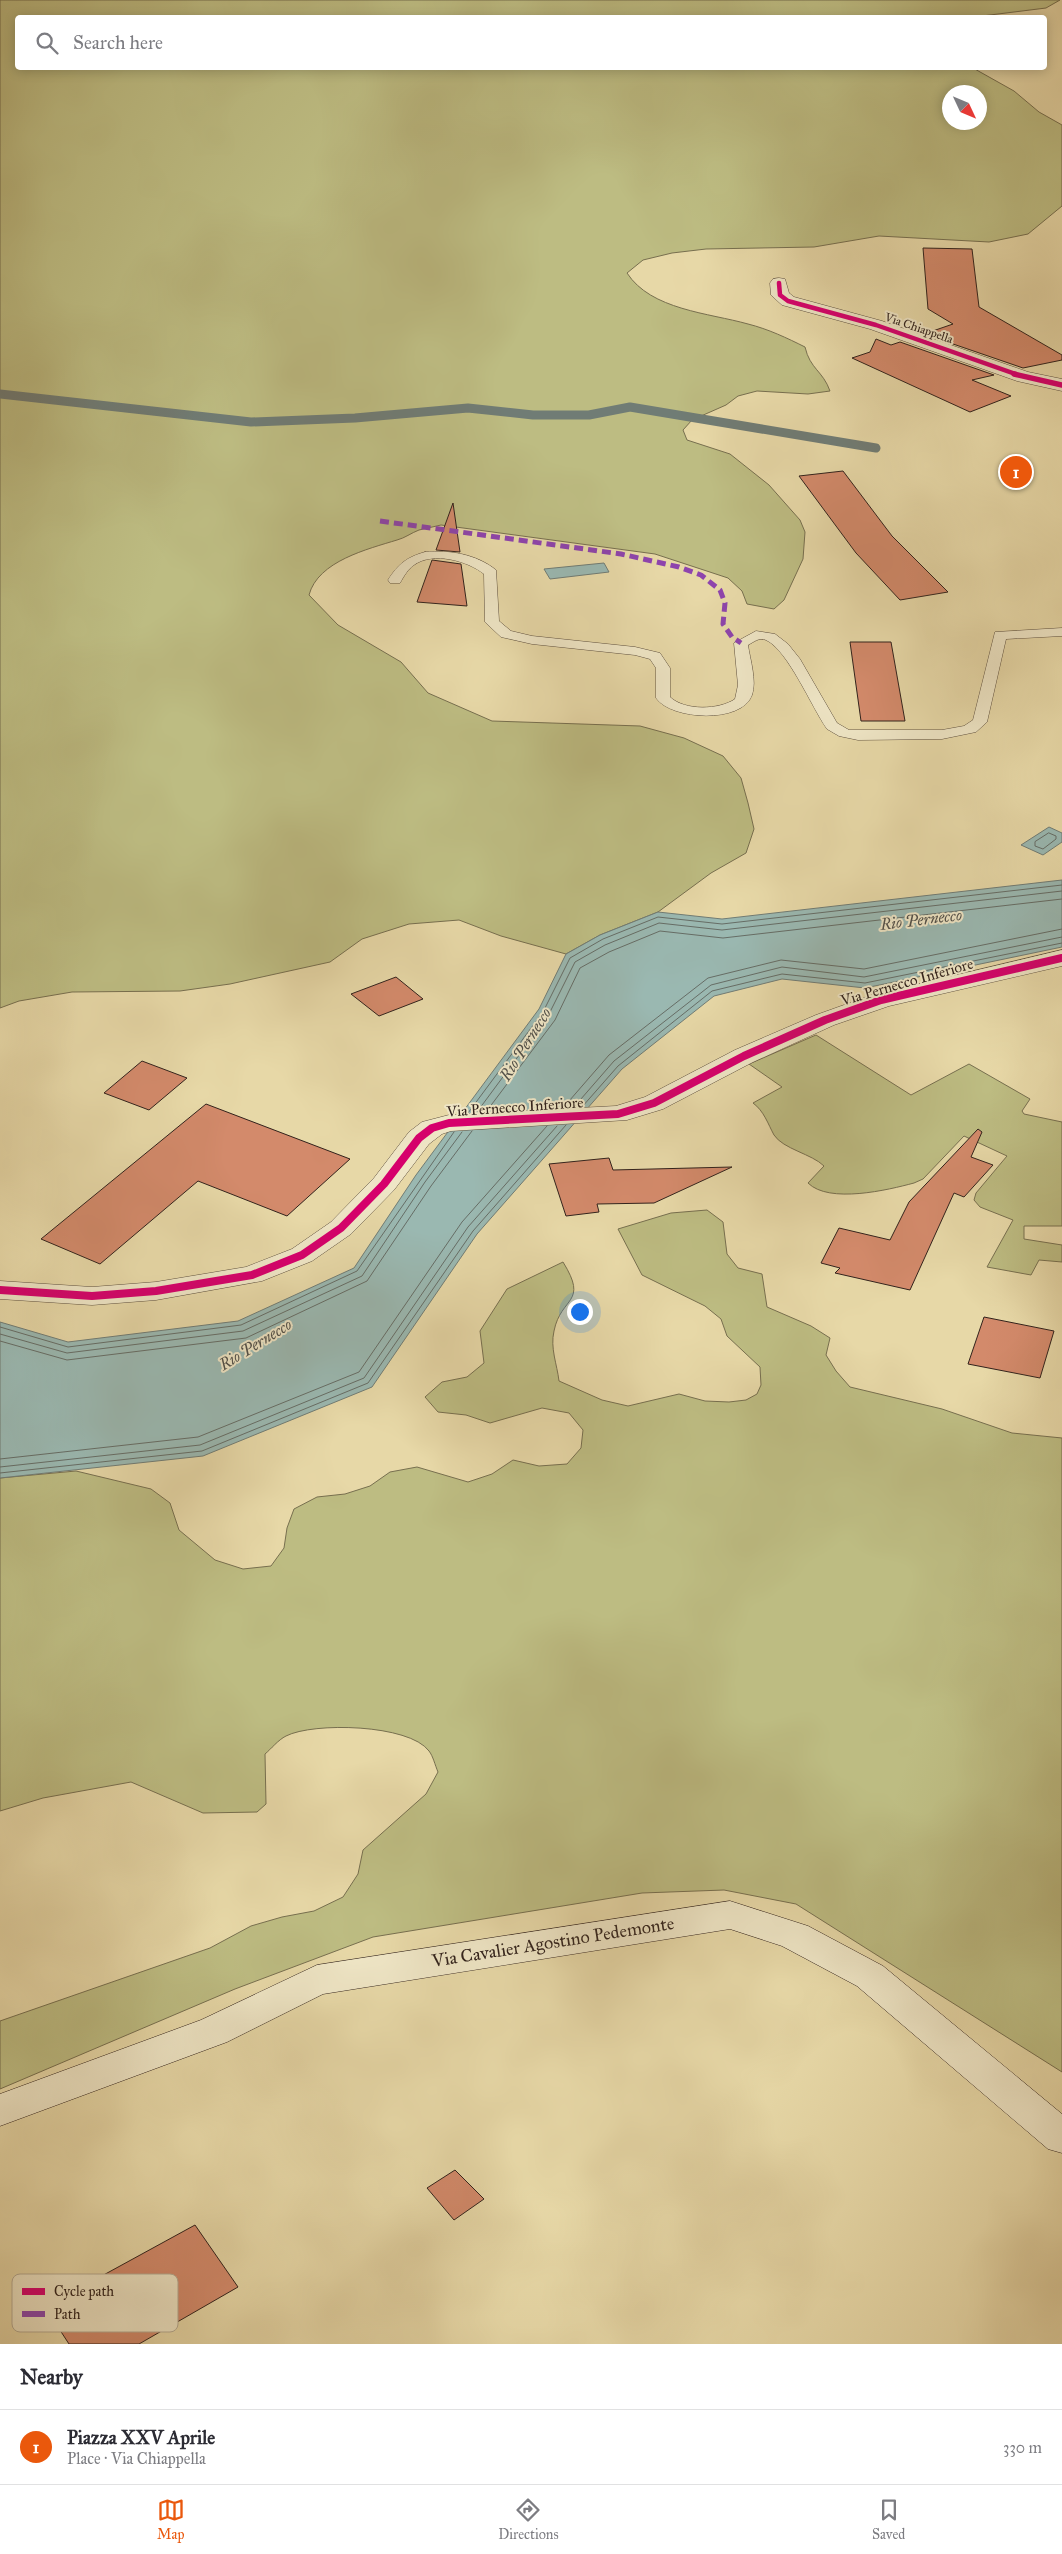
<!DOCTYPE html>
<meta charset="utf-8">
<style>
:root{--surface:#fff;--page:#f7f7f7;--text:#2b2b33;--muted:#7c7c81;--line:#e1e1e2;--accent:#ea580c}
body{margin:0;font-family:"IM FELL Great Primer",serif;background:var(--page);color:var(--text)}
.compass{position:absolute;left:942px;top:85px;width:45px;height:45px;border-radius:50%;background:var(--surface);box-shadow:0 2px 12px #0003;rotate:134deg}
.you{position:absolute;left:579px;top:1311px;width:18px;height:18px;margin:-12px;border:4px solid #fff;border-radius:50%;background:#1a73e8;box-shadow:0 0 0 8px #1a73e833}
.badge{display:grid;place-items:center;width:32px;height:32px;border-radius:50%;background:var(--accent);color:#fff;font-size:16px;font-weight:700}
.pin{position:absolute;translate:-50% -50%;border:2px solid #fff;box-shadow:0 1px 5px #0006}
.list{margin:0;padding:0;list-style:none}
h2{display:flex;justify-content:space-between;align-items:center;height:65px;margin:0;padding:0 20px;font-size:21px}
h2 small{font-size:16px;font-weight:400;color:var(--muted)}
.list li{display:grid;grid-template-columns:32px 1fr auto;gap:15px;align-items:center;box-sizing:border-box;height:75px;padding:0 20px;border-top:1px solid var(--line)}
.list b{display:block;font-size:19px;white-space:nowrap}
.list p{margin:0;font-size:16px;white-space:nowrap;color:var(--muted)}
.list em{font-size:16px;font-style:normal;color:var(--muted)}
.icon{flex:none;width:28px;height:28px;fill:none;stroke:currentColor;stroke-width:2;stroke-linecap:round;stroke-linejoin:round}
.map{position:relative;flex:none;width:1062px;height:2344px;overflow:hidden}
.search{position:absolute;background:var(--surface);box-shadow:0 2px 12px #0003;left:15px;right:15px;top:15px;height:55px;display:flex;align-items:center;gap:12px;box-sizing:border-box;padding:0 18px;border-radius:5px;color:var(--muted);font-size:19px}
.sheet{height:140px;background:var(--surface)}
nav{display:flex;justify-content:space-around;align-items:center;box-sizing:border-box;height:70px;border-top:1px solid var(--line);background:var(--surface);font-size:14px;color:var(--muted)}
nav a{display:grid;justify-items:center;gap:2px}
nav .on{color:var(--accent)}
.map>svg:first-child{display:block}
.green{fill:#bdbc82;stroke:#776f4f;fill-rule:evenodd}
.water{fill:#9ab8b1;stroke:#707c75}
.lines{fill:none;stroke-linecap:round;stroke-linejoin:round}
.shore{stroke:#666d66;stroke-width:1}
.stream{stroke:#707c75;stroke-width:9}
.building{fill:#d38a6b;stroke:#31221c}
.lane-casing{stroke:#5e503f;stroke-width:1}
.street-casing{stroke:#5e503f;stroke-width:1}
.secondary-casing{stroke:#31221c;stroke-width:1}
.lane{fill:#efe6c6;fill-rule:evenodd}
.street{fill:#efe6c6;fill-rule:evenodd}
.secondary{fill:#efe6c6;fill-rule:evenodd}
.quiet{stroke:#8e44ad;stroke-width:5;stroke-dasharray:9 5;stroke-linecap:butt}
.cycleway-far2-casing{stroke:#efe6c6;stroke-width:6}
.cycleway-far1-casing{stroke:#efe6c6;stroke-width:8}
.cycleway-casing{stroke:#efe6c6;stroke-width:11}
.cycleway-far2{stroke:#d6006c;stroke-width:4.5}
.cycleway-far1{stroke:#d6006c;stroke-width:5.5}
.cycleway{stroke:#d6006c;stroke-width:8}
.labels{text-anchor:middle;stroke-width:4;stroke-linejoin:round;paint-order:stroke}
.far-street-label{font-size:12px;fill:#31221c;stroke:#efe6c6}
.street-label{font-size:15px;fill:#31221c;stroke:#efe6c6}
.water-label{font-size:16px;font-style:italic;fill:#504f49;stroke:#efe6c6}
.near-street-label{font-size:18px;fill:#31221c;stroke:#efe6c6}
.key{fill:#efe6c6;stroke:#b6ab93;stroke-width:1}
.key-label{font-size:14px;fill:#31221c}
</style>
<div class="map">
<svg width="1062" height="2344" viewBox="0 0 1062 2344">
<rect width="100%" height="100%" fill="#e7d8a7"/>
<filter id="stains"><feTurbulence type="fractalNoise" baseFrequency=".004" numOctaves="4"/><feColorMatrix values="0 0 0 0 .2 0 0 0 0 .09 0 0 0 0 .02 0 0 0 .5 -.17"/></filter>
<radialGradient id="worn" r=".72"><stop offset=".6" stop-color="#630" stop-opacity="0"/><stop offset="1" stop-color="#630" stop-opacity=".3"/></radialGradient>
<g class="green">
<path d="M0 0H1060L1046 8 966 18H18V68H973L1014 91 1039 112 1062 125V206L1028 234 989 242 879 236 814 247 706 249 672 253 643 260 627 273C651 310 709 313 748 324 768 329 787 338 805 347 810 369 823 371 830 391L808 394 757 391 738 396 726 405 692 420 683 430 687 440 730 454 769 485 800 520 805 532 803 559 784 600 774 609 747 604 742 591 728 578 655 554 441 525C434 527 426 528 419 530 411 533 405 538 397 540 368 549 318 561 309 595L338 625 401 662 428 693 492 721 640 726 684 738 723 756 741 778 748 803 754 829 746 853 711 873 658 912 600 935 566 954 501 936 459 920 409 924 362 939 330 962 230 984 180 991 72 992 19 1001 0 1008ZM950 92H980V122H950Z"/>
<path d="M816 1035 911 1095 969 1064 1030 1099 1022 1111 1024 1114 1062 1122V1226H1024V1239L1062 1245V1262L1039 1260 1031 1275 987 1267 1013 1220 980 1207 974 1200 976 1193 1007 1156 964 1136 923 1179 914 1183C888 1190 829 1204 808 1183L824 1166C812 1154 783 1149 774 1135 768 1124 764 1111 753 1103L782 1087 749 1064Z"/>
<path d="M707 1210 723 1222 727 1254 738 1268 762 1274 767 1307 811 1326 830 1338 826 1355 836 1371 850 1387 942 1409 1012 1433 1062 1438V2072L796 1904 724 1890 642 1893 373 1937 235 1989 0 2089V2021L210 1948 251 1926 282 1917 314 1911 343 1897 358 1874 363 1850 426 1794 438 1772C435 1765 433 1756 429 1751 409 1724 313 1722 286 1736 278 1740 271 1749 265 1754L266 1804 257 1812 203 1813 131 1782 43 1798 0 1811V1478L76 1471 151 1489 170 1503 179 1530 215 1560 243 1569 271 1566 284 1548 287 1528 294 1509 317 1497 345 1494 370 1486 390 1472 417 1467 468 1482 492 1474 513 1460 539 1466 567 1464 581 1448 583 1430 569 1413 542 1408 490 1423 466 1415 438 1412 425 1397 442 1382 467 1377 484 1363 480 1331 507 1289 563 1262C589 1304 561 1296 554 1331 550 1348 557 1364 559 1381L602 1400 628 1406 679 1394 705 1401 729 1402 746 1400 757 1394 761 1385 760 1367 727 1336 721 1319 705 1306 642 1275 618 1229 671 1213Z"/>
</g>
<g class="water">
<path d="M604 563 609 572 550 579 544 569Z"/>
<path d="M1049 827 1062 833V842L1043 855 1021 845Z"/>
<path d="M1062 880V947L865 988 782 979 714 996 622 1069 477 1234 372 1387 203 1456 0 1478V1322L68 1342 238 1321 354 1268 416 1175 539 1009 566 954 600 935 658 912 722 919Z"/>
</g>
<g class="lines">
<g class="shore">
<path d="M1049 833 1056 836V839L1043 849 1035 846V842Z"/>
<path d="M574 1107 614 1061 711 985 782 967 864 977 1062 937"/>
<path d="M582 1107 618 1066 712 991 782 974 865 983 1062 943"/>
<path d="M563 1108 609 1055 708 978 781 960 864 969 1062 929"/>
<path d="M477 1112 548 1016 575 962 605 945 659 923 722 930 1062 891"/>
<path d="M486 1112 555 1020 580 968 609 952 660 931 723 938 1062 899"/>
<path d="M468 1113 543 1012 570 958 603 939 658 917 722 924 1062 885"/>
<path d="M0 1327 68 1347 241 1325 357 1271 454 1132"/>
<path d="M0 1334 67 1353 243 1331 362 1276 425 1182 462 1132"/>
<path d="M0 1341 67 1360 246 1338 367 1281 431 1186 472 1131"/>
<path d="M0 1459 198 1437 359 1372 462 1222 547 1126"/>
<path d="M0 1467 200 1445 364 1378 468 1227 557 1126"/>
<path d="M0 1473 202 1451 368 1383 473 1231 566 1125"/>
</g>
<path class="stream" d="M0 394 251 422 355 418 468 408 533 415H589L630 407 876 448"/>
</g>
<g class="building">
<path d="M923 248 972 249 979 307 1062 355V360L1023 368 924 334 953 324 928 309Z"/>
<path d="M876 339 891 345 900 342 994 375 972 380 1011 396 970 412 852 358 870 352Z"/>
<path d="M843 471 892 536 948 592 900 600 856 553 799 476Z"/>
<path d="M453 503 460 552 436 550Z"/>
<path d="M432 560 461 564 467 606 417 602Z"/>
<path d="M850 642H891L905 721H861Z"/>
<path d="M396 977 423 999 379 1016 351 994Z"/>
<path d="M142 1061 187 1078 149 1110 104 1093Z"/>
<path d="M206 1104 350 1159 287 1216 198 1181 100 1264 41 1239Z"/>
<path d="M978 1129 982 1132 971 1157 993 1165 964 1197 954 1193 910 1290 835 1273 840 1268 821 1263 839 1228 890 1240 909 1202Z"/>
<path d="M609 1158 613 1170 732 1167 654 1203 597 1204 599 1212 566 1216 549 1164Z"/>
<path d="M984 1317 1054 1331 1040 1378 968 1364Z"/>
<path d="M455 2170 484 2199 454 2220 427 2188Z"/>
<path d="M195 2225 238 2287 139 2344H69L45 2307Z"/>
</g>
<g class="lines">
<defs>
<path id="lane" d="M425 552C450 550 476 554 496 570L499 621 511 631 532 636 635 647 660 653 670 668V697C685 711 719 710 735 699L738 685 734 643 756 631 775 634 788 644 800 659 837 723 849 730H942L964 726 973 720 995 632 1062 628V636L1006 639 987 722 976 732 942 739 858 740 839 736 827 729C812 708 788 650 766 640 759 637 754 642 748 645 750 659 757 681 752 695 742 724 671 720 656 698V668L650 659 635 655 532 644 501 637 485 622 484 574C468 561 433 551 414 565 408 569 404 576 400 583H390L388 580C398 564 407 557 425 552Z"/>
<g id="street">
<path d="M779 278 785 279 789 293 794 297 882 321 1028 372 1062 379V391L1017 381 870 329 782 305 771 295 770 283 773 279Z"/>
<path d="M1062 950V966L889 1006 834 1025 753 1062 663 1109 627 1120 451 1131 442 1134 429 1144 394 1190 351 1234 312 1261 262 1281 156 1300 92 1305 0 1299V1281L92 1287 156 1282 246 1267 292 1249 331 1222 374 1178 409 1132 422 1122 449 1115 616 1106 645 1097 735 1050 816 1015 872 995Z"/>
</g>
<path id="secondary" d="M730 1901 808 1926 883 1966 1062 2114V2153L1048 2149 857 1986 782 1946 730 1929 323 1994 227 2042 0 2126V2094L201 2020 317 1965Z"/>
</defs>
<use href="#lane" class="lane-casing"/>
<use href="#street" class="street-casing"/>
<use href="#secondary" class="secondary-casing"/>
<use href="#lane" class="lane"/>
<use href="#street" class="street"/>
<use href="#secondary" class="secondary"/>
<path class="quiet" d="M380 521 621 554 679 567 701 575 720 590 725 603 723 624 732 637 741 643"/>
<defs>
<path id="cycleway-far2" d="M779 283 780 295 788 301 876 325 1018 375"/>
<path id="cycleway-far1" d="M1014 374 1062 385"/>
<path id="cycleway" d="M0 1290 92 1296 156 1291 252 1275 302 1255 341 1228 384 1184 419 1138 432 1128 449 1123 618 1114 654 1103 744 1056 825 1020 881 1000 1062 958"/>
</defs>
<use href="#cycleway-far2" class="cycleway-far2-casing"/>
<use href="#cycleway-far1" class="cycleway-far1-casing"/>
<use href="#cycleway" class="cycleway-casing"/>
<use href="#cycleway-far2" class="cycleway-far2"/>
<use href="#cycleway-far1" class="cycleway-far1"/>
<use href="#cycleway" class="cycleway"/>
</g>
<g class="labels">
<g class="far-street-label">
<text transform="translate(919 328) rotate(19)" y="4">Via Chiappella</text>
</g>
<g class="street-label">
<text transform="translate(907 982) rotate(-16)" y="5">Via Pernecco Inferiore</text>
<text transform="translate(515 1107) rotate(-4)" y="5">Via Pernecco Inferiore</text>
</g>
<g class="water-label">
<text transform="translate(921 919) rotate(-7)" y="6">Rio Pernecco</text>
<text transform="translate(525 1044) rotate(-58)" y="6">Rio Pernecco</text>
<text transform="translate(255 1344) rotate(-32)" y="6">Rio Pernecco</text>
</g>
<g class="near-street-label">
<text transform="translate(553 1942) rotate(-9)" y="6">Via Cavalier Agostino Pedemonte</text>
</g>
</g>
<rect x="12" y="2274" width="166" height="58" rx="8" class="key"/>
<rect x="22" y="2288" width="23" height="7" fill="#d6006c"/>
<rect x="22" y="2311" width="23" height="6" fill="#8e44ad"/>
<g class="key-label">
<text x="54" y="2296">Cycle path</text>
<text x="54" y="2319">Path</text>
</g>
<rect width="100%" height="100%" filter="url(#stains)"/>
<rect width="100%" height="100%" fill="url(#worn)"/>
</svg>
<svg class="compass" viewBox="-18 -18 36 36"><path d="M0-13l5 13h-10z" fill="#e53935"/><path d="M0 13l5-13h-10z" fill="#7c7c81"/></svg>
<div class="you"></div>
<div class="pin badge" style="left:1016px;top:472px">1</div>
<div class="search"><svg class="icon" aria-label="search" viewBox="0 0 24 24"><circle cx="10" cy="10" r="6"/><path d="M15 15l6 6"/></svg>Search here</div>
</div>
<section class="sheet">
<h2>Nearby<small></small></h2>
<ul class="list">
<li><span class="badge">1</span><div><b>Piazza XXV Aprile</b><p>Place · Via Chiappella</p></div><em>330 m</em></li>
</ul>
</section>
<nav>
<a class="on"><svg class="icon" aria-label="map" viewBox="0 0 24 24"><path d="M3 6l6-2 6 2 6-2v14l-6 2-6-2-6 2zM9 4v14M15 6v14"/></svg>Map</a>
<a><svg class="icon" aria-label="directions" viewBox="0 0 24 24"><path d="M12 3l9 9-9 9-9-9zM9 14v-3h6M13 9l2 2-2 2"/></svg>Directions</a>
<a><svg class="icon" aria-label="saved" viewBox="0 0 24 24"><path d="M7 4h10v16l-5-4-5 4z"/></svg>Saved</a>
</nav>
